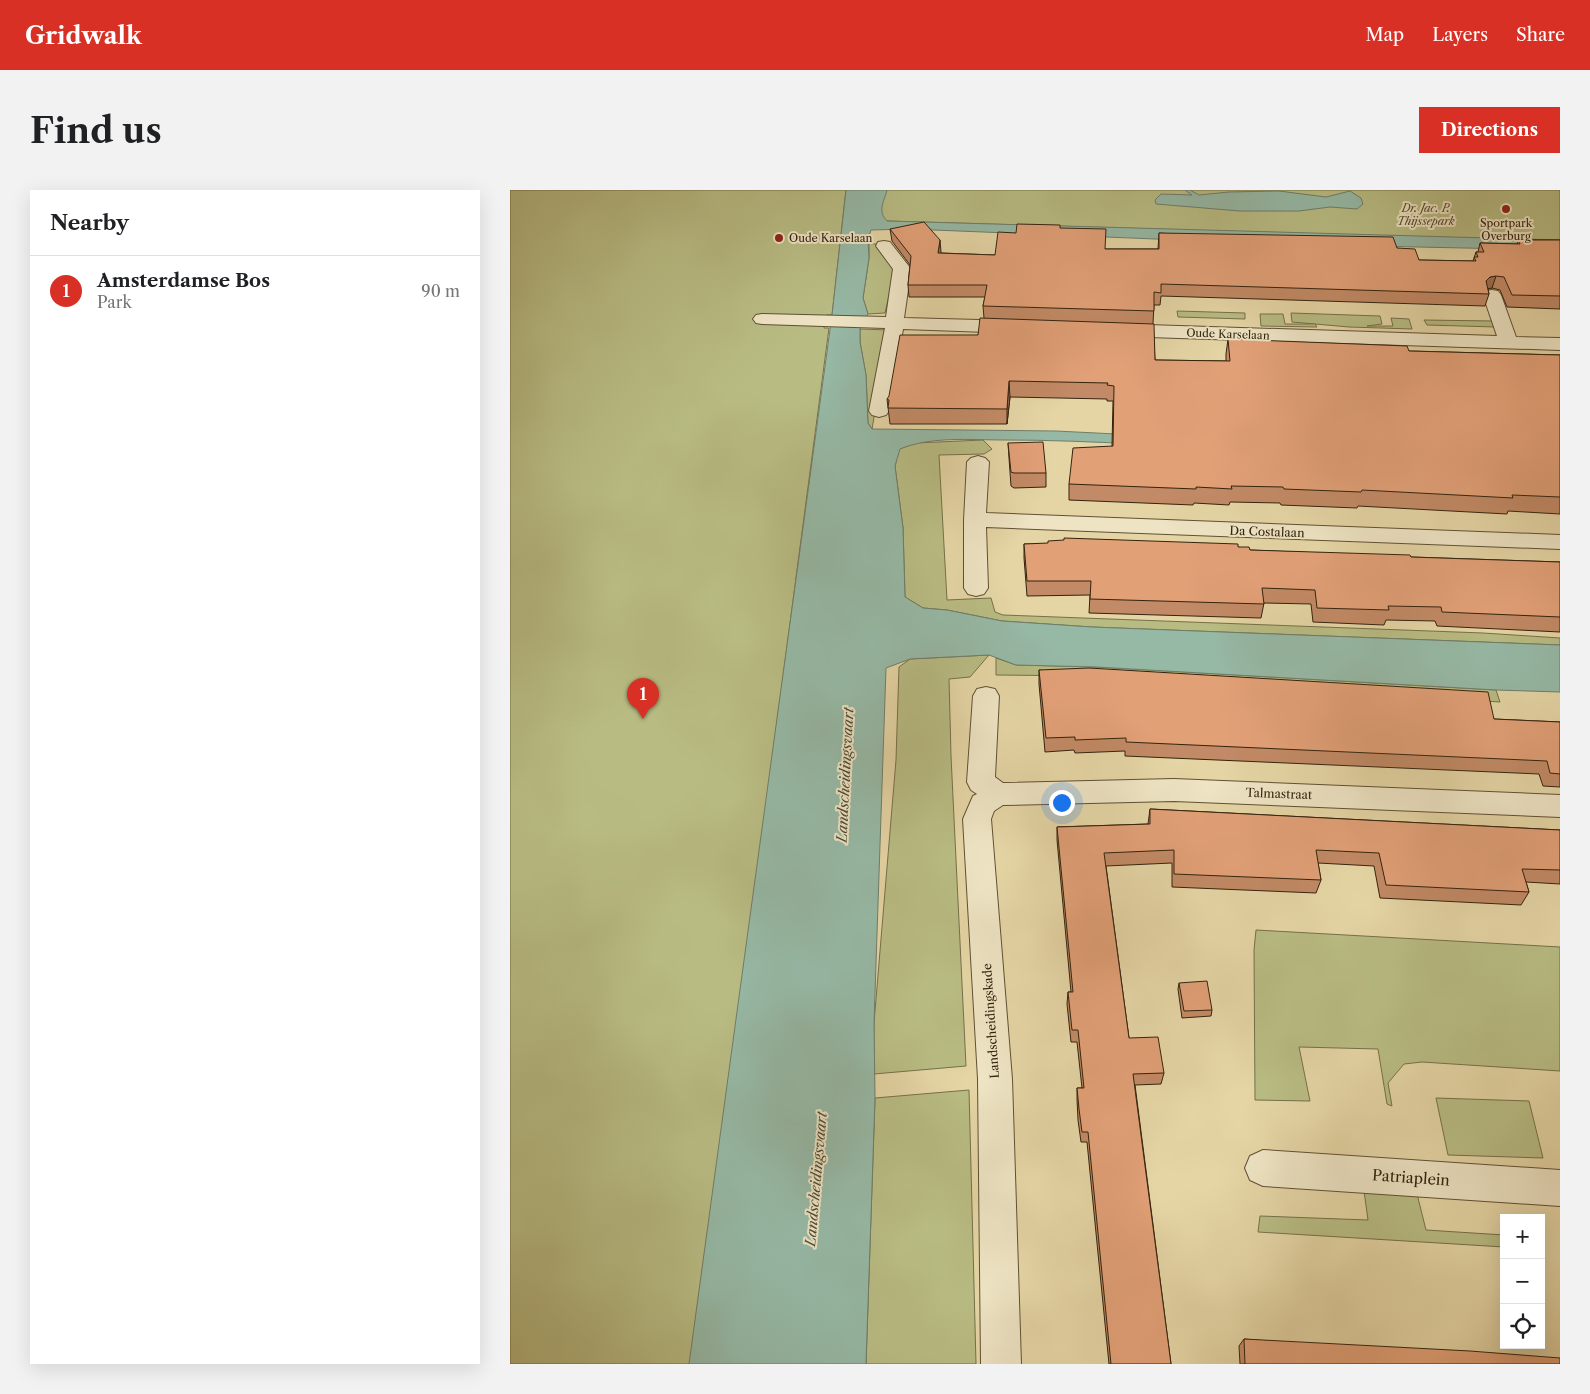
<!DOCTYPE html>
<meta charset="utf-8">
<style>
:root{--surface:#fff;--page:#f2f2f2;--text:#202124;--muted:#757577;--line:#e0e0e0;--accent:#d93025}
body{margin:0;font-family:"Libre Caslon Text",serif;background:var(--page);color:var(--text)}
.controls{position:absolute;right:15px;bottom:15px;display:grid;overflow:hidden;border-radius:0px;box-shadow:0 5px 20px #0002}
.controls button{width:45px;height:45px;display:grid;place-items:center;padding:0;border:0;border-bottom:1px solid var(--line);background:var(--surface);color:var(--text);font:25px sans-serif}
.you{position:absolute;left:551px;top:612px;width:18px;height:18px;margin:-12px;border:4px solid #fff;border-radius:50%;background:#1a73e8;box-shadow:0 0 0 8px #1a73e833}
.badge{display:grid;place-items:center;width:32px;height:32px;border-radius:50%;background:var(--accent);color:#fff;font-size:16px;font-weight:700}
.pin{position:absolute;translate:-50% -41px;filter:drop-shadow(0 1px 2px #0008)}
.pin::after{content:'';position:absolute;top:26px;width:18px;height:15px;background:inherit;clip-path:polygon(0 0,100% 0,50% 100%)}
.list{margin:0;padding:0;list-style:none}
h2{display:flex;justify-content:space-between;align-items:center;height:65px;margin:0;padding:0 20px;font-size:21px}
h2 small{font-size:16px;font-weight:400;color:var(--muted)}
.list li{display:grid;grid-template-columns:32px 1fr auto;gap:15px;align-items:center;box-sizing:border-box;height:70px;padding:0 20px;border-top:1px solid var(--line)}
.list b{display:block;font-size:19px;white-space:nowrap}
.list p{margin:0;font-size:16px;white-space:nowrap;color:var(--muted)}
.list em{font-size:16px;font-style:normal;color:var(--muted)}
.icon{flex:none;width:28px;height:28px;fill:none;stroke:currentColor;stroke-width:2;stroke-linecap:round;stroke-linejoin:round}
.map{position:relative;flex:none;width:1050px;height:1174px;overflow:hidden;border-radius:0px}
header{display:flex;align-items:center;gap:30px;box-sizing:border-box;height:70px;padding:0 25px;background:var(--accent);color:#fff}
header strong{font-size:24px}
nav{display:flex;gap:28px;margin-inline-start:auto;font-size:18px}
.intro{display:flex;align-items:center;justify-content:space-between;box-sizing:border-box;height:120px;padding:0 30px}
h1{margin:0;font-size:35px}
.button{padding:12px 22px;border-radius:0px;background:var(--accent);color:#fff;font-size:18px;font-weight:700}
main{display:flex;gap:30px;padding:0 30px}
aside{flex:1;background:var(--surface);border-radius:0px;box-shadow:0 5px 20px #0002}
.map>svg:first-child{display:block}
.green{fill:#b8bc83;stroke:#767049}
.water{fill:#96b9a6;stroke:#6f7d6a}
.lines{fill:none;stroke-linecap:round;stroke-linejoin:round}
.minor-casing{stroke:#605034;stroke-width:2}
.minor{fill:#eee4c4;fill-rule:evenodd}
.wall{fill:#c28a66;stroke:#34230f}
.shaded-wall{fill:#9e7053;stroke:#34230f}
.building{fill:#e2a077;stroke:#34230f}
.poi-dot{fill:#8f2418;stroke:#eee4c4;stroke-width:2}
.labels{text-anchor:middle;stroke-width:4;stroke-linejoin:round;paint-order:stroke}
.far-park-label{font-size:11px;font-style:italic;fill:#55492c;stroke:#eee4c4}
.far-poi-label{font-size:11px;fill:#34230f;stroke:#eee4c4}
.far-street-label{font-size:11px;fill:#34230f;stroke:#eee4c4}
.street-label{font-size:12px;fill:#34230f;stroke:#eee4c4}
.water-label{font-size:14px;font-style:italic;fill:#4c4835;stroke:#eee4c4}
.near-street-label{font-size:15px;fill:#34230f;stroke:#eee4c4}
</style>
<header>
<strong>Gridwalk</strong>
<nav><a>Map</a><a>Layers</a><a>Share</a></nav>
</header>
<div class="intro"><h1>Find us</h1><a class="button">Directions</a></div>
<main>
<aside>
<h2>Nearby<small></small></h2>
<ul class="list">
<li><span class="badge">1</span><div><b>Amsterdamse Bos</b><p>Park</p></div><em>90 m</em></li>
</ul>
</aside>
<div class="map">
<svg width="1050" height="1174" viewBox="0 0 1050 1174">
<rect width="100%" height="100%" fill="#e5d5a5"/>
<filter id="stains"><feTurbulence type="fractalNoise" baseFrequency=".004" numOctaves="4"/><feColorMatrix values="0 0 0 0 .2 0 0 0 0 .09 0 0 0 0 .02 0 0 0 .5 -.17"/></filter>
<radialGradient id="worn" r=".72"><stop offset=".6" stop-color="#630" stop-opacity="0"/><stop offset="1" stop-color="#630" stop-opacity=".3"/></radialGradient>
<g class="green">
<path d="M0 0H336L322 125H316L314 138H319L265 547 191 1174H0Z"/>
<path d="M374 0H1050V51L377 31 369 29Z"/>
<path d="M359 53 371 55 385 79 375 123 358 124 353 108 359 68Z"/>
<path d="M667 121 735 123V129L668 127Z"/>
<path d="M781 123 870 126 872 134 857 136H883L881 128 899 129 902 139 839 137 782 132Z"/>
<path d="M750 124H773L775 134H805L807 137 751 136Z"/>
<path d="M914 130 983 131 986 137 917 135Z"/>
<path d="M350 139 379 140 362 239 358 233 356 185 350 152Z"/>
<path d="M473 250 482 259 474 264 429 265 437 410 481 408 485 422 493 425 973 443 1050 448V455L582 437 492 431 437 420 413 418 395 407 393 338 385 276 389 259 405 253Z"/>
<path d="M479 465 460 487 439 489 441 566 456 876 364 884V833L386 570 389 477 400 469Z"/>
<path d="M486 468 506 475 587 477 986 500 990 512 586 486 486 485Z"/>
<path d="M746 740 1050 757V881L912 872 894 874 878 893 882 916 877 914 868 859 789 857 800 911 745 910 744 760Z"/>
<path d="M459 900 466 1174H356L365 908Z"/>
<path d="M926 908 1019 911 1033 968 938 965Z"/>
<path d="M854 1001 907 1004 916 1040 994 1045V1057L748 1042 750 1026 858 1030Z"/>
</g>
<g class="water">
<path d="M336 0H377C374 12 367 21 377 31L1050 50 1047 60 768 54 399 39 361 40 358 49 359 68 353 108 358 124 350 139V152L356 185 358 233 362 239 546 241 727 250 759 262C671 257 583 250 494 250 460 250 422 246 390 259L385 276 393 338 395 407 413 418 437 420 492 431 582 437 1050 455V502L986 500 587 477 506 475 479 465 400 469 376 478 364 833 365 908 356 1174H179L322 125Z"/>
<path d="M675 0H680L689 5 719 2 769 1 816 7 840 1 851 8 853 14 847 19 820 17 789 21H730L646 14 645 10 651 4 682 5Z"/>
</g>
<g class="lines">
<defs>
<g id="minor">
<path d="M374 51 380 52 401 79 394 128 506 131 513 133 515 137 513 141 506 143 393 139 379 221 376 225 369 227 362 225 359 221 375 138 252 134 246 133 243 129 246 125 252 124 376 127 383 79 366 56 368 52Z"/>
<path d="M982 100 988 101 991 105 1006 147 1050 148V160L607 146 600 144 598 140 600 136 607 134 987 146 973 105 976 101Z"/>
<path d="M468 266 475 268 479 272 476 323 1050 345V359L476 337 478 398 474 404 466 406 458 404 454 398V330L457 272 461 268Z"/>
<path d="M476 497 485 499 489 506 485 587 493 593 664 589 1050 605V627L664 611 493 615 484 621 481 629 502 889 511 1174H471L468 889 453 629 463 606 467 604 461 600 457 592 463 506 467 499Z"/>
<path d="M753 960 1050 980V1016L753 996 740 990 735 978 740 966Z"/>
</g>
</defs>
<use href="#minor" class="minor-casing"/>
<use href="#minor" class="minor"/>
</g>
<g class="wall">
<path d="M550 38 595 59H648L649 43 887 58 909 70 963 71 966 62H968L970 53 1007 54 1008 50H1050V119L997 117 990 100 982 98 978 99 979 104 975 116 651 106 650 115H644L643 133 645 170 716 171V164L718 149 899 161 1050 165V324L998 321 997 324 848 316 847 318 771 315 770 313 720 312 719 315 684 313 683 315 559 310V294L602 256 603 211H597V209L500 207 497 234H380L377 209 468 145 474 128 473 116 475 107H399L398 95 400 75 382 51 380 39 431 63 485 65 506 43Z"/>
<path d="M498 253 536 283V297L504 298 501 296 499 268Z"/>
<path d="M514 354 728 357 740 360 901 367 1050 372V442L927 436 925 431 876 430 874 435 803 432 801 414 754 413 751 428 579 423 580 405 517 406 514 368Z"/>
<path d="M529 480 984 529 1050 532V597L1033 596 1029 584 615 566V561L565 563 564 560 535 562 529 494Z"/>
<path d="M640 619 1050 640V694L1016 692 1019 702 1011 715 870 708 864 676 808 673 811 690 806 703 662 697V673L596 676 619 848 654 883 651 894 625 895 661 1174H599L577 952H571L568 930 567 909V898H572L567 852H561L557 814 558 802H561L547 650V637L638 634Z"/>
<path d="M669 793 702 820 701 826 672 828 668 799Z"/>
<path d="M734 1149 1050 1174H730L729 1156Z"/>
</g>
<g class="shaded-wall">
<path d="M430 50 431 62 429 75 428 63Z"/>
<path d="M986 86 982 98 976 99V91L980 87Z"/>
<path d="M499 191 500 207 497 234V219Z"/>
</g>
<g class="building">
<path d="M414 32 430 50 428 63 485 65 488 42 506 43 507 34 550 35V38L596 39 595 59H649V43L883 47 887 58 905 59 909 70 966 71 964 67H968L966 62H974L970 53 1010 54 1008 50H1050V106L1002 105 994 87 986 86 980 87 976 91 979 104 651 94V103L644 102V121L473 116 477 95H398L401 66 380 39Z"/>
<path d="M470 128 644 134 645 170 720 171 718 149 897 156 899 161 1050 165V307L1002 305 1003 308 852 300 851 302 774 299 773 297 721 296 722 299 686 297V299L559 294 563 258 603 256 604 196 597 195 598 193 499 191 497 219 378 218 379 210 377 209 379 206 390 145H468Z"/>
<path d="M533 252 536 283H504L501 282 498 253Z"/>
<path d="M554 348 728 354V357H739L740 360 900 365 901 367 1050 372V427L932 422 931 417 878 416 879 420 807 418 805 400 752 398 754 414 580 409 581 391H517L514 354 538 353V351L554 350Z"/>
<path d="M579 478 978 502 984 529 1050 532V584L1040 583 1037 571 616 552V548L565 550V547L536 548 529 480Z"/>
<path d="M640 619 1050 640V680L1012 679 1019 702 876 695 869 663 806 660 811 690 664 684V660L594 663 619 848 648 847 654 883 623 884 661 1174H601L578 942H572L569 919 567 898H574L568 840H562L558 802H563L547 637 640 634Z"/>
<path d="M697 791 702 820 674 821 669 793Z"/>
<path d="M734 1149 960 1161 1050 1168V1174H735Z"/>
</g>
<g class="poi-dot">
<circle cx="996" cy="19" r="5"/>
<circle cx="269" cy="48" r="5"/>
</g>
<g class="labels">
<g class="far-park-label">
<text x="916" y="22">Dr. Jac. P.<tspan x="916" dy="13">Thijssepark</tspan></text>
</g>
<g class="far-poi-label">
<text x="996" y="37">Sportpark<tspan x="996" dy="13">Overburg</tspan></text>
<text x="279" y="52" text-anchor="start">Oude Karselaan</text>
</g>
<g class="far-street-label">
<text transform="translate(718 144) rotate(2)" y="4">Oude Karselaan</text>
</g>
<g class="street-label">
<text transform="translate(757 342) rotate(2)" y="4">Da Costalaan</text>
<text transform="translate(769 604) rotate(2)" y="4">Talmastraat</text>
<text transform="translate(481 831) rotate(-94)" y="4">Landscheidingskade</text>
</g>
<g class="water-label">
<text transform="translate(335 585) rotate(-87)" y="5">Landscheidingsvaart</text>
<text transform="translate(306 989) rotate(-85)" y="5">Landscheidingsvaart</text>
</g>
<g class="near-street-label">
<text transform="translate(901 988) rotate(4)" y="5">Patriaplein</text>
</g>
</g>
<rect width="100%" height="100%" filter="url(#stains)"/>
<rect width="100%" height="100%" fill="url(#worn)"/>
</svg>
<div class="controls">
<button>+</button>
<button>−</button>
<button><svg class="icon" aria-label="locate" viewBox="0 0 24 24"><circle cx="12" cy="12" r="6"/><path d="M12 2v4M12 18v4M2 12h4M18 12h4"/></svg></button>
</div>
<div class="you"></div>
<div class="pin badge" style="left:133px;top:529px">1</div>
</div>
</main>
